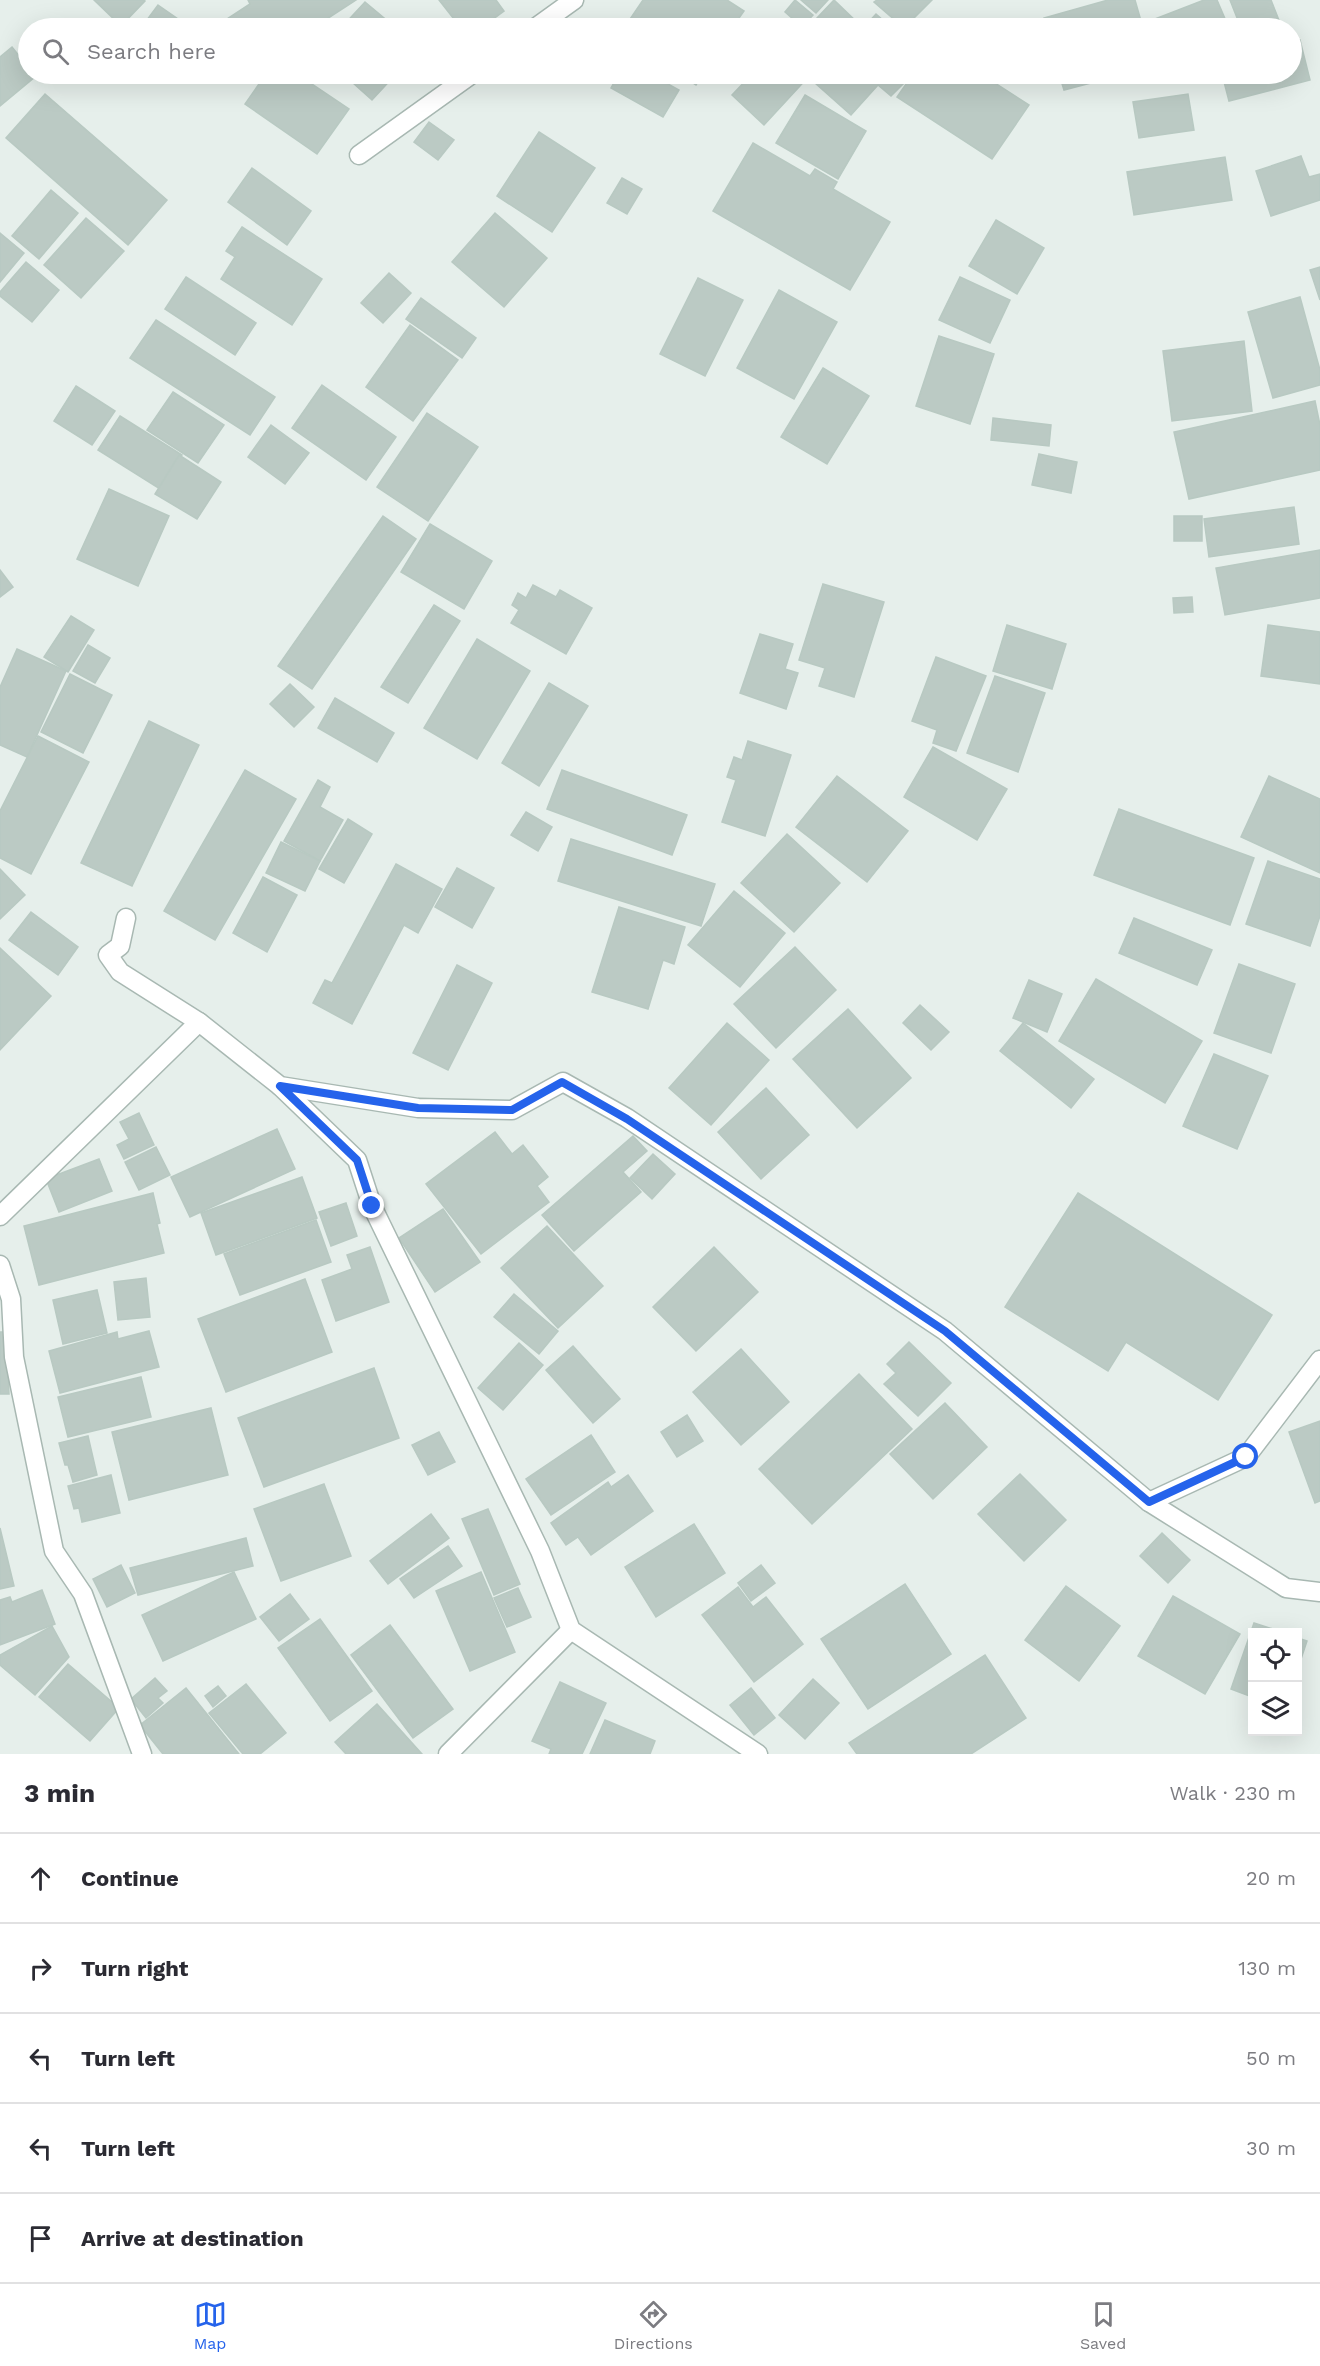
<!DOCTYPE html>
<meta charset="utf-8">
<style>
:root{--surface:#fff;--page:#f7f7f7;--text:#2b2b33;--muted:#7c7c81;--line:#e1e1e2;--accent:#2563eb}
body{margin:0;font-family:"Work Sans",sans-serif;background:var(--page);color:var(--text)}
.controls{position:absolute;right:18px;bottom:18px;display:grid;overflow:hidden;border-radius:0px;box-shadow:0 6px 24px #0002}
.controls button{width:54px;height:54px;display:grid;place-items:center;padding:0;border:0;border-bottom:2px solid var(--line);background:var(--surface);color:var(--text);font:30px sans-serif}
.stop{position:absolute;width:18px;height:18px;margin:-14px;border:4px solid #2563eb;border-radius:50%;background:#fff}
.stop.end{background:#2563eb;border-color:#fff;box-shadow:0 2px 6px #0008}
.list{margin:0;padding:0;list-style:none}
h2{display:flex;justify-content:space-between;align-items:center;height:78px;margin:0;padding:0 24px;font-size:26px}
h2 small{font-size:20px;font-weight:400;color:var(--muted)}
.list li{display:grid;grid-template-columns:39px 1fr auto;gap:18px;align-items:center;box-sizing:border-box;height:90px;padding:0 24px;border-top:2px solid var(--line)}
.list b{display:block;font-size:22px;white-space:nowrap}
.list em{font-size:20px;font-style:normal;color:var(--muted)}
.icon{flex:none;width:33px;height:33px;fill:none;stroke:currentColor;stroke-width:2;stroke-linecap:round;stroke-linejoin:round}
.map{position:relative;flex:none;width:1320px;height:1754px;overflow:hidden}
.search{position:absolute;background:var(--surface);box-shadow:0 6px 24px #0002;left:18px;right:18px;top:18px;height:66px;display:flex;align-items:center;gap:15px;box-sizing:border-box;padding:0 21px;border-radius:33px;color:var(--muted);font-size:22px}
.sheet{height:528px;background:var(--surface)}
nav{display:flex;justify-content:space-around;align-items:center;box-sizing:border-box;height:84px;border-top:2px solid var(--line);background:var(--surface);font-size:16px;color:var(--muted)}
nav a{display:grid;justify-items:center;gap:3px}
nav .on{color:var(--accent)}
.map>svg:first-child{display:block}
.building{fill:#bbcac4;stroke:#b8c9c2;stroke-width:1.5}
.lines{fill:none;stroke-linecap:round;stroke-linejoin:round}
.minor-casing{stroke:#a8b8b2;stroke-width:21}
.minor{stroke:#fff;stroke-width:18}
.route{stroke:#2563eb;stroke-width:8}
</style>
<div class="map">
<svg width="1320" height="1754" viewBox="0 0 1320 1754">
<rect width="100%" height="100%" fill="#e6efeb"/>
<g class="building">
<path d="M94 0H144L145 1 121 26Z"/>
<path d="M248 0H356L313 28H233L227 19 250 4Z"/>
<path d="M439 0H496L504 11 481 28H461Z"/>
<path d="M643 0H727L744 11 732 28H624Z"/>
<path d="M795 0 813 15 802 27 785 12Z"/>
<path d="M801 0H828L816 13Z"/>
<path d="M834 0 860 25 857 28H827L817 18Z"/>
<path d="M877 0H932L904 28 874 2Z"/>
<path d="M1108 0H1135L1143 28H1047L1044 18Z"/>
<path d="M1204 0H1217L1229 28H1158L1155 19Z"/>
<path d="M1230 0H1271L1282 28H1241Z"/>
<path d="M365 2 396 28H341Z"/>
<path d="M158 5 191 28H141Z"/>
<path d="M876 14 892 28H863Z"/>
<path d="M1300 40 1310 80 1229 101 1222 74H1292V42Z"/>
<path d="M12 47 28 67V74L36 76 0 106V57Z"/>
<path d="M266 74H297L349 109 317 154 245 104Z"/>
<path d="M343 74H396L372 100Z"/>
<path d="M619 74H650L679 90 663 117 611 88Z"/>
<path d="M679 74H703L696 85Z"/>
<path d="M752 74H811L764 125 732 95Z"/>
<path d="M823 74H901L908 79 891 96 878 85 851 115 815 83Z"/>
<path d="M913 74H981L1029 105 992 159 897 97Z"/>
<path d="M1059 74H1125L1064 90Z"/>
<path d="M45 94 167 200 128 245 6 138Z"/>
<path d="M1188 94 1194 130 1139 138 1133 102Z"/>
<path d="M805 95 866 131 838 179 776 143Z"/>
<path d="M429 122 454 140 438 160 414 142Z"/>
<path d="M539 132 595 168 552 232 497 196Z"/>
<path d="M753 143 810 176 815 169 837 182 833 189 890 222 850 290 713 211Z"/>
<path d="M1301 156 1309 177 1320 174V200L1271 216 1256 171Z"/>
<path d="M1225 157 1232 200 1134 215 1127 172Z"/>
<path d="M252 168 311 211 287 245 228 202Z"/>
<path d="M622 178 642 189 627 214 607 203Z"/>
<path d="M51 190 78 213 39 259 12 236Z"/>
<path d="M495 213 547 258 504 307 452 262Z"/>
<path d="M86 218 124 251 81 298 44 265Z"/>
<path d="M996 220 1044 248 1017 294 969 266Z"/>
<path d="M242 227 322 279 292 325 221 279 235 257 226 251Z"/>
<path d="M0 233 24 253 0 282Z"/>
<path d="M26 262 59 290 32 322 0 296V292Z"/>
<path d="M1320 267V300L1310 270Z"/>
<path d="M389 273 411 293 383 323 361 303Z"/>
<path d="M186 277 256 323 235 355 165 309Z"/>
<path d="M960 277 1010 300 990 343 939 320Z"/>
<path d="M698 278 743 300 705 376 660 354Z"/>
<path d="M779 290 837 322 794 399 737 368Z"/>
<path d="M1300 297 1320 370V385L1273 398 1248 312Z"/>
<path d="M421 298 476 338 462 358 406 319Z"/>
<path d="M156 320 275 397 250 435 130 358Z"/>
<path d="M410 325 458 360 413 421 366 387Z"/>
<path d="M939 336 994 354 970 424 916 406Z"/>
<path d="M1244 341 1252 411 1172 421 1163 351Z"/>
<path d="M823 368 869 396 827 464 781 437Z"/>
<path d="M322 385 396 437 366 480 292 428Z"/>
<path d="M76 386 115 411 92 445 54 421Z"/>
<path d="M173 392 224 425 198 463 147 430Z"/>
<path d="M1315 401 1320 425V470L1189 499 1174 432Z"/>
<path d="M427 413 478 447 428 521 377 487Z"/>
<path d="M120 416 182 455 160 489 98 450Z"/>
<path d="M993 418 1051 425 1049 446 991 440Z"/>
<path d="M271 425 309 453 285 484 248 457Z"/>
<path d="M1039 454 1077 462 1071 493 1032 485Z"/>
<path d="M179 455 221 482 197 519 155 494Z"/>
<path d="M109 489 169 516 138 586 77 559Z"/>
<path d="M1294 507 1299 544 1209 557 1204 519Z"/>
<path d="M383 516 416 539 312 689 278 666Z"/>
<rect x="1174" y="516" width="28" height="25"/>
<path d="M430 524 492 561 464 609 401 572Z"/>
<path d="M1320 550V598L1225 615 1216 568Z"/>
<path d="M0 570 13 587 0 597Z"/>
<path d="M823 584 884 602 854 697 819 686 825 668 799 660Z"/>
<path d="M533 585 556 597 560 590 592 608 566 654 511 623 519 610 512 605 518 593 526 598Z"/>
<path d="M1192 597 1193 612 1174 613 1173 598Z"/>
<path d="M434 605 460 621 408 703 381 687Z"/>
<path d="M71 616 94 630 68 672 44 657Z"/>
<path d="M1007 625 1066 644 1052 689 993 671Z"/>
<path d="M1268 625 1320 632V684L1261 676Z"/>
<path d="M760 634 793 644 785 669 798 673 786 709 740 693Z"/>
<path d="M477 639 530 671 477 759 424 728Z"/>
<path d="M88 645 110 658 95 683 73 671Z"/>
<path d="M17 649 66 671 27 757 0 745V687Z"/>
<path d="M936 657 986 676 956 751 933 743 937 730 912 721Z"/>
<path d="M70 674 112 695 83 753 41 732Z"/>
<path d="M995 676 1045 693 1018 772 967 753Z"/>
<path d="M549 683 588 706 539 786 502 763Z"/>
<path d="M290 684 314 707 294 727 270 704Z"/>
<path d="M335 698 394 733 377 762 318 728Z"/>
<path d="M149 721 199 745 132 886 81 863Z"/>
<path d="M38 736 89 762 31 874 0 858V811Z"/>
<path d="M748 741 791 755 765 836 722 822 736 780 727 777 734 757 742 760Z"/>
<path d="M933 747 1007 789 977 840 904 797Z"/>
<path d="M245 770 296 799 215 940 164 911Z"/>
<path d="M562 770 687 815 672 855 547 809Z"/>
<path d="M837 776 908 831 867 882 796 827Z"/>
<path d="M1269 776 1320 799V873L1241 837Z"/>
<path d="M318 780 330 787 320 807 343 820 320 861 284 841Z"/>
<path d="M1119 809 1254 858 1230 925 1094 875Z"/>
<path d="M526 812 552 827 538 851 511 835Z"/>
<path d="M348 819 372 834 344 883 319 869Z"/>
<path d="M787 834 840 883 794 932 741 883Z"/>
<path d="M571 839 715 884 701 926 558 881Z"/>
<path d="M281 842 320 861 305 891 266 873Z"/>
<path d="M1268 861 1320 879V916L1310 946 1246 924Z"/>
<path d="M396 864 442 889 418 933 404 925 352 1024 313 1003 325 980 332 983Z"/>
<path d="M457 868 494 888 472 928 435 907Z"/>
<path d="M0 869 25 895 0 919Z"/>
<path d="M263 877 297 895 267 952 233 933Z"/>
<path d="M734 891 785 933 740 987 688 945Z"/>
<path d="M619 907 685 927 674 964 663 960 648 1009 592 992Z"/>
<path d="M31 912 78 947 58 975 9 940Z"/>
<path d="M1134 918 1212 950 1197 985 1119 953Z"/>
<path d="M795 947 836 990 776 1048 734 1004Z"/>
<path d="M0 948 51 996 0 1050Z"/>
<path d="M1239 964 1295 984 1271 1053 1214 1033Z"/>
<path d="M457 965 492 983 448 1070 413 1053Z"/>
<path d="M1096 979 1202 1041 1165 1103 1059 1041Z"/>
<path d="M1029 980 1062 994 1047 1032 1013 1018Z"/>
<path d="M920 1005 949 1032 931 1050 903 1023Z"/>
<path d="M848 1009 911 1078 857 1128 793 1059Z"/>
<path d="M727 1023 769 1060 711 1125 669 1088Z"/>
<path d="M1023 1023 1094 1079 1071 1108 1000 1051Z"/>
<path d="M1214 1054 1268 1076 1237 1149 1183 1126Z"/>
<path d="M766 1088 809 1135 761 1179 718 1132Z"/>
<path d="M139 1113 154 1145 124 1159 117 1145 129 1139 120 1122Z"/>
<path d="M277 1129 295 1169 190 1217 171 1177Z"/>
<path d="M495 1132 512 1154 523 1145 548 1177 537 1186 549 1202 481 1254 426 1184Z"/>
<path d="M633 1136 647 1151 623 1172 641 1192 574 1251 542 1215Z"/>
<path d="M156 1147 170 1175 139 1190 125 1162Z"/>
<path d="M653 1154 675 1174 652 1199 630 1178Z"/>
<path d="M99 1159 112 1191 59 1212 46 1179Z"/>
<path d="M302 1177 317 1218 216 1255 201 1213Z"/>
<path d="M153 1193 160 1223 157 1224 164 1253 39 1285 24 1226Z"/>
<path d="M1078 1193 1272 1315 1218 1400 1126 1342 1108 1371 1005 1307Z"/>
<path d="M346 1203 357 1236 331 1246 319 1212Z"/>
<path d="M443 1209 480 1262 435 1292 399 1238Z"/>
<path d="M316 1220 331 1262 240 1295 224 1254Z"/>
<path d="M547 1226 603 1286 558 1328 501 1268Z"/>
<path d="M370 1247 389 1302 336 1321 322 1280 352 1269 347 1255Z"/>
<path d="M714 1247 758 1292 696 1351 653 1307Z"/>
<path d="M146 1278 150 1317 118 1320 114 1282Z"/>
<path d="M305 1279 332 1352 226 1392 198 1319Z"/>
<path d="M97 1290 107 1333 63 1344 53 1300Z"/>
<path d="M514 1294 558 1331 539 1354 494 1317Z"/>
<path d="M149 1331 159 1367 60 1393 49 1351 117 1332 118 1339Z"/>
<path d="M0 1332H6L9 1394H0Z"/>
<path d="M909 1342 951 1383 918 1416 884 1384 896 1373 887 1364Z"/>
<path d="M519 1343 543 1365 503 1410 478 1388Z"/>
<path d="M573 1346 620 1399 593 1423 546 1370Z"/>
<path d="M741 1349 789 1402 741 1445 693 1392Z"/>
<path d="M374 1368 399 1438 264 1487 238 1418Z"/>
<path d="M859 1374 912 1429 812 1524 759 1469Z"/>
<path d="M141 1377 151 1417 68 1437 58 1397Z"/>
<path d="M945 1403 987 1447 933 1499 890 1454Z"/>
<path d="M211 1408 228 1475 129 1500 112 1432Z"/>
<path d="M687 1415 703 1441 677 1457 661 1432Z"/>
<path d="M1320 1421V1501L1315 1503 1289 1432Z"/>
<path d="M439 1432 455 1462 428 1475 412 1445Z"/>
<path d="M591 1435 615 1472 551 1515 526 1479Z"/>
<path d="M88 1436 97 1475 73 1482 68 1465H65L59 1443Z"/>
<path d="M1020 1474 1066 1520 1024 1561 978 1514Z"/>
<path d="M111 1475 120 1513 82 1522 79 1508 74 1509 68 1486Z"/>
<path d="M628 1475 653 1511 591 1555 578 1537 566 1545 551 1523 608 1482 611 1487Z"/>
<path d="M324 1484 351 1556 281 1581 254 1509Z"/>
<path d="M488 1509 520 1584 494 1595 462 1519Z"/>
<path d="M431 1514 449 1538 388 1584 370 1561Z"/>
<path d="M694 1524 725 1573 656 1617 625 1567Z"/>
<path d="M0 1528 14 1586 0 1589Z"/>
<path d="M1162 1533 1190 1560 1168 1583 1140 1556Z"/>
<path d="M246 1538 253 1566 138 1595 130 1568Z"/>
<path d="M448 1546 462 1566 414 1598 400 1579Z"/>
<path d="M121 1565 135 1593 107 1607 93 1579Z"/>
<path d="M761 1565 775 1583 751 1601 738 1583Z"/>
<path d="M234 1572 256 1619 163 1661 142 1615Z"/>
<path d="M481 1572 515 1652 470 1671 436 1591Z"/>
<path d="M905 1584 951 1654 868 1709 821 1639Z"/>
<path d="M1066 1586 1120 1626 1079 1681 1025 1640Z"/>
<path d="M738 1587 753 1607 766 1597 803 1644 754 1682 702 1615Z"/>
<path d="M518 1588 531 1617 507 1627 494 1598Z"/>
<path d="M42 1590 55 1624 0 1645V1600L10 1597 12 1602Z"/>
<path d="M290 1594 309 1619 279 1641 260 1617Z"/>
<path d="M1173 1596 1240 1634 1205 1694 1138 1656Z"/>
<path d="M320 1619 372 1691 330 1721 278 1648Z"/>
<path d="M1254 1623 1282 1632H1252V1697L1231 1689Z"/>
<path d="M390 1625 453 1709 413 1738 351 1655Z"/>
<path d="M52 1626 69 1657 35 1695 0 1665V1655Z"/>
<path d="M1298 1638 1307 1641 1298 1668Z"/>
<path d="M985 1655 1026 1718 971 1754H857L849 1743Z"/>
<path d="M68 1664 119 1708 90 1741 39 1697Z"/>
<path d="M155 1678 167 1691 158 1698 163 1703 146 1718 131 1699Z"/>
<path d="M813 1679 839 1703 805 1739 779 1715Z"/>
<path d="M560 1682 606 1703 582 1754H549L551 1749 532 1741Z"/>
<path d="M246 1684 286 1733 260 1754H243L209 1713Z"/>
<path d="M218 1686 226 1696 213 1707 205 1696Z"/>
<path d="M186 1688 239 1754H163L140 1725Z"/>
<path d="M751 1688 775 1718 754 1735 730 1705Z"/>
<path d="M377 1704 422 1754H346L335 1742Z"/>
<path d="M605 1720 655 1741 650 1754H590Z"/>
</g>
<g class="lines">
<defs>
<g id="minor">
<path d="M535 28 574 0"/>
<path d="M359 155 472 74"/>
<path d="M126 918 120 946 108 955 120 972 199 1022 280 1086 418 1108 512 1110 563 1082 627 1118 945 1331 1149 1502 1286 1588 1320 1592"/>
<path d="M280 1086 357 1160 372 1206 540 1551 571 1630 758 1754"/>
<path d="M0 1216 199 1022"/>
<path d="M0 1265 11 1299 14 1357 54 1551 83 1594 142 1754"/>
<path d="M1149 1502 1246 1457 1320 1360"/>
<path d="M448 1754 571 1630"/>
</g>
</defs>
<use href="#minor" class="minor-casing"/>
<use href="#minor" class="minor"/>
</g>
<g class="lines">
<path class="route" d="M372 1206 357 1160 280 1086 418 1108 512 1110 562 1082 627 1119 945 1331 1149 1502 1246 1457"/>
</g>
</svg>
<div class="controls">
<button><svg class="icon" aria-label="locate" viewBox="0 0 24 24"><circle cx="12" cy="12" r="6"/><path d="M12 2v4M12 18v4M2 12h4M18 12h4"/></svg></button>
<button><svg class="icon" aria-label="layers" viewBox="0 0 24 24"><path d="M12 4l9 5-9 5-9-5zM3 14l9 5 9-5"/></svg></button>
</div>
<div class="stop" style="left:1246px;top:1457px"></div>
<div class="stop end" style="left:372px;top:1206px"></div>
<div class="search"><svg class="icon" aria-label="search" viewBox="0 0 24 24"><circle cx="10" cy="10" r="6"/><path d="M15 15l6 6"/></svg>Search here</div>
</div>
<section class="sheet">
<h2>3 min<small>Walk · 230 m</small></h2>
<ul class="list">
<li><svg class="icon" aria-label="ahead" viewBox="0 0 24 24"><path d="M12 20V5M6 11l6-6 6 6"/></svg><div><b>Continue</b></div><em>20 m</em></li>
<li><svg class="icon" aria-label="right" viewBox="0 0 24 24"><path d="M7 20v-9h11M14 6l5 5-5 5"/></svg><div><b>Turn right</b></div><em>130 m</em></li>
<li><svg class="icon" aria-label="left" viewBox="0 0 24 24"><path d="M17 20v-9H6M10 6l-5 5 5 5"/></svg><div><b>Turn left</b></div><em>50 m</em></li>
<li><svg class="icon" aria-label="left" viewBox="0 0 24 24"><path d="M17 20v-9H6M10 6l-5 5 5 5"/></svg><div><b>Turn left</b></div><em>30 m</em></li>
<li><svg class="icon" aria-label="arrive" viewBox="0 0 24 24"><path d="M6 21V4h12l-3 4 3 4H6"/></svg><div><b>Arrive at destination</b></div></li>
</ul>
</section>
<nav>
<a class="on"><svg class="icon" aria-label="map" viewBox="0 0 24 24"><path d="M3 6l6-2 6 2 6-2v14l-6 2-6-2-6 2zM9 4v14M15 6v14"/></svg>Map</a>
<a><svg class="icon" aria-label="directions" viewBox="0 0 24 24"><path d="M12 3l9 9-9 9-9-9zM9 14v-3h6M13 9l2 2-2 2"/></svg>Directions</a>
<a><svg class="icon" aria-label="saved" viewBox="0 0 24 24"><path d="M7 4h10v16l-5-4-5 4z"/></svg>Saved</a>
</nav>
